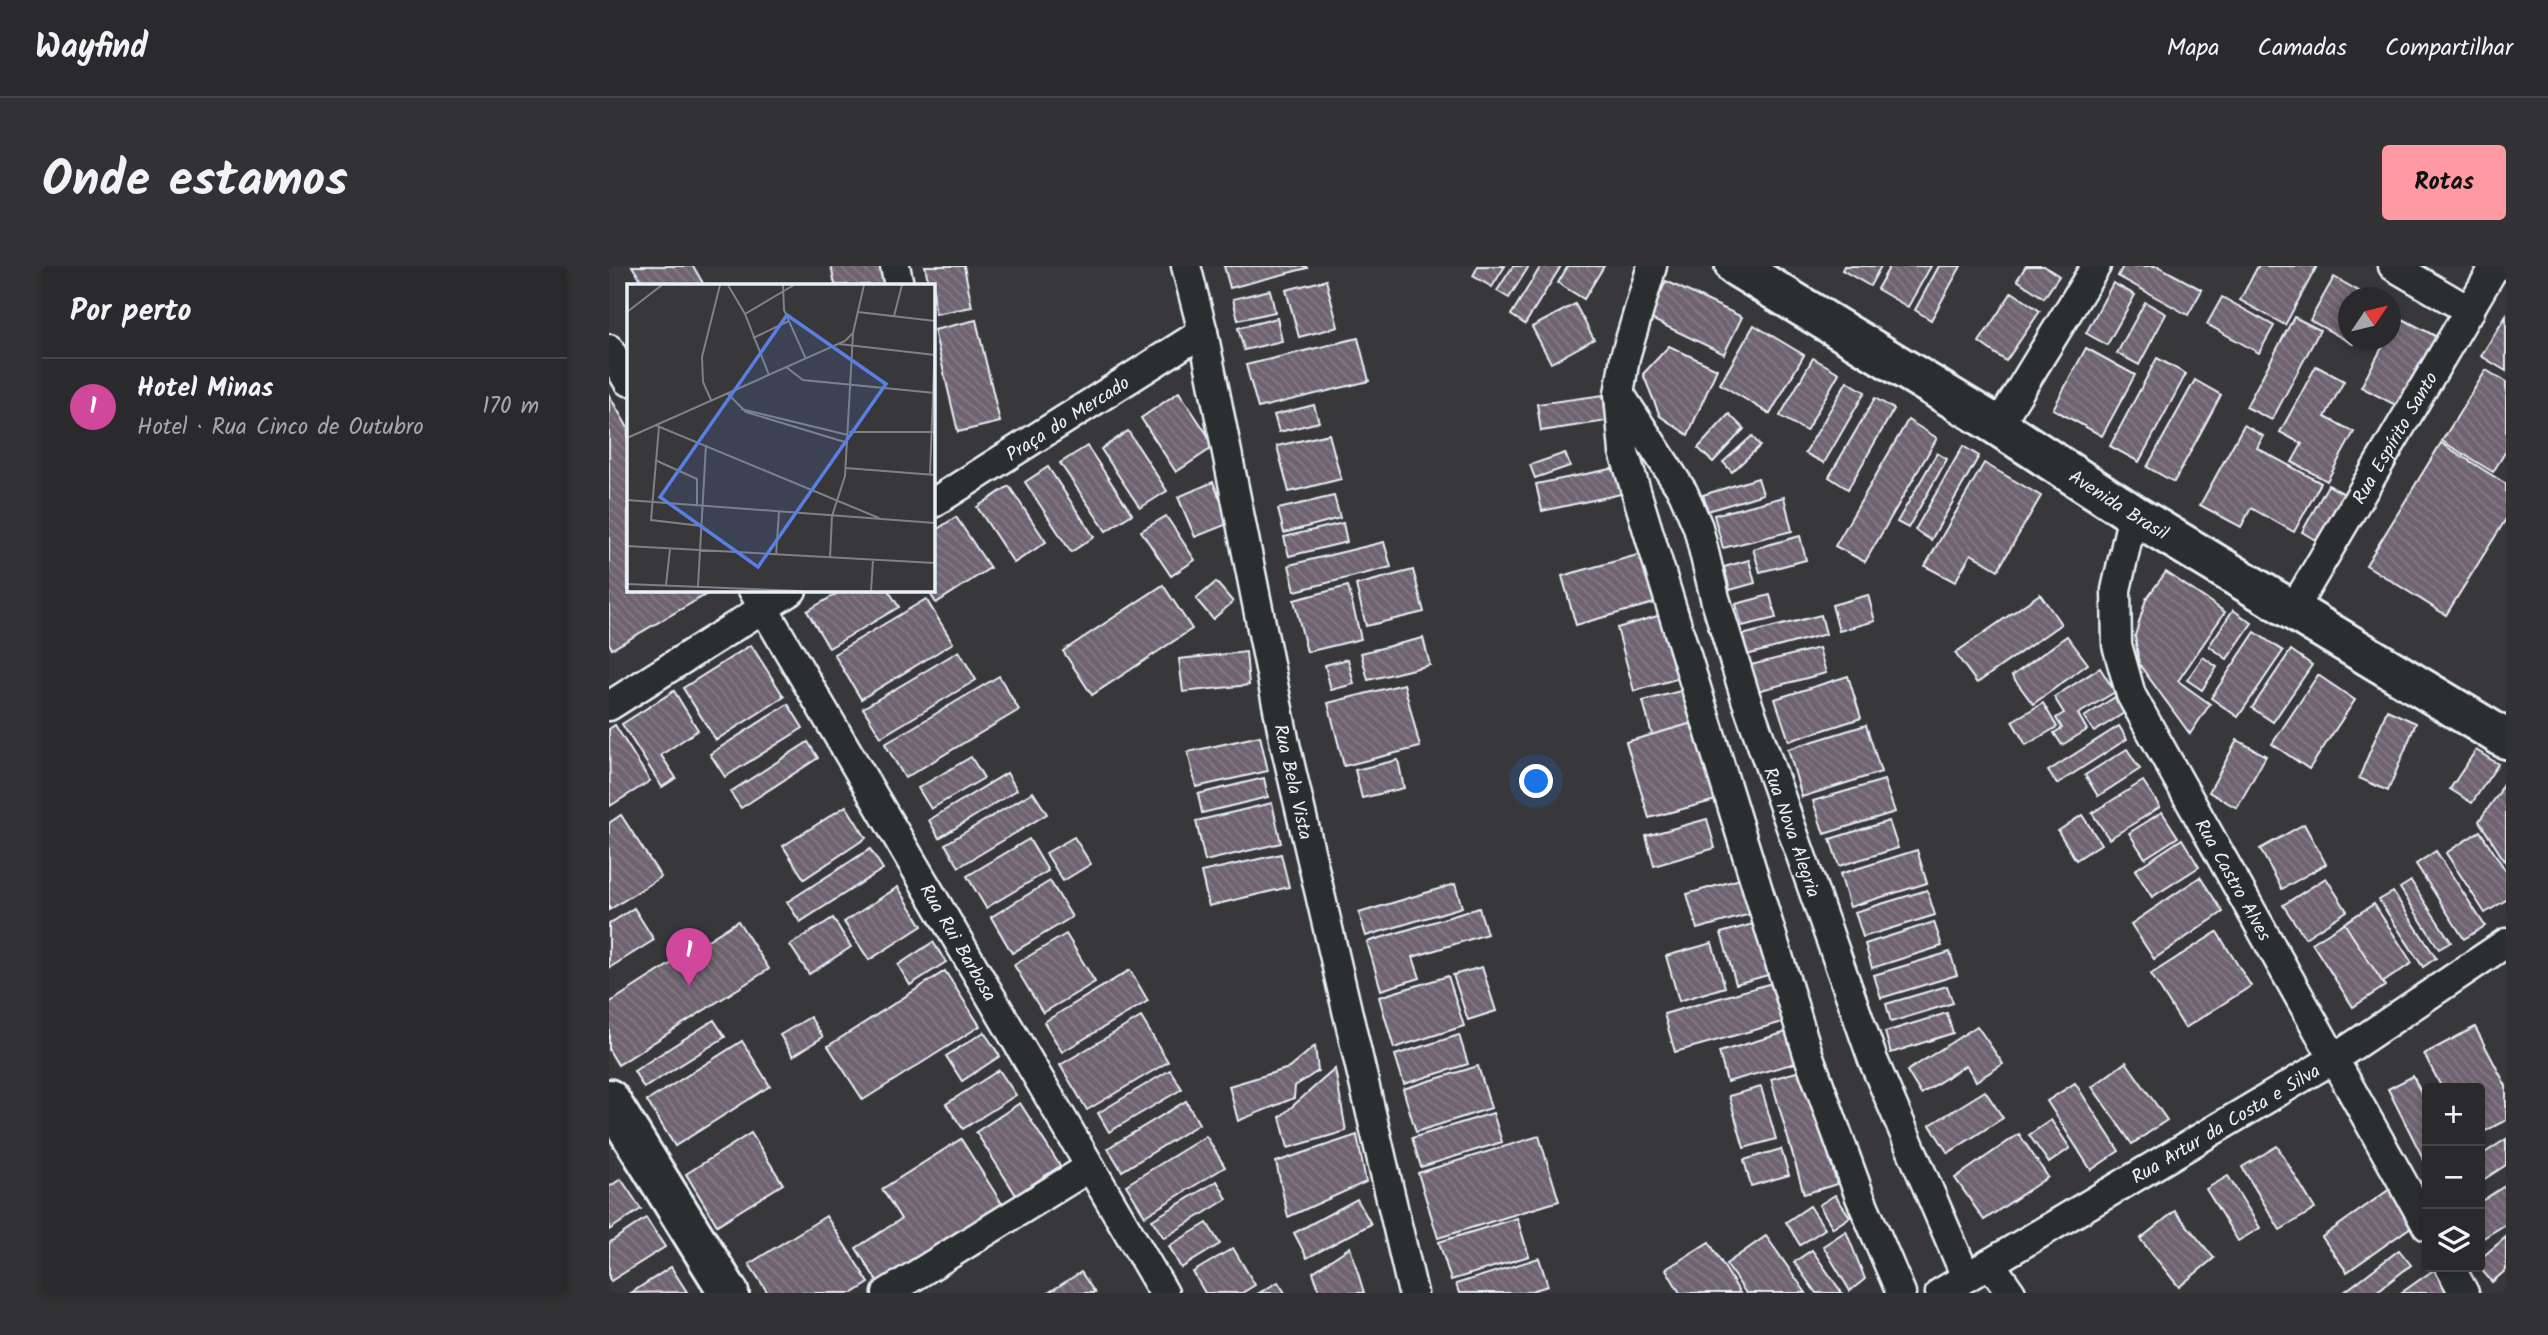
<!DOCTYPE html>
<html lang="pt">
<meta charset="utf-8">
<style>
:root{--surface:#2a2a2c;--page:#323234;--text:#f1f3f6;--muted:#a5a7a9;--line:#464648;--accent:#ff9aa2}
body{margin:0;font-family:Kalam,sans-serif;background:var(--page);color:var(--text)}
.controls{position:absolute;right:21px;bottom:21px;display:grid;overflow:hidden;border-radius:7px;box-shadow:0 4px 10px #0003}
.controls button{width:63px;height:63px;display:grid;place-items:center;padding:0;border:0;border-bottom:2px solid var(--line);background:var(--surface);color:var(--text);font:35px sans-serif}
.compass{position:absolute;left:1729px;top:21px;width:63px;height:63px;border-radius:50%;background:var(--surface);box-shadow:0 4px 10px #0003;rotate:55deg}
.you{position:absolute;left:928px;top:516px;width:24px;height:24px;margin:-18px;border:5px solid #fff;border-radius:50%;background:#1a73e8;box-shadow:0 0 0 10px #1a73e833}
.badge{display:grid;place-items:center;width:46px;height:46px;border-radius:50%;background:var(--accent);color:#fff;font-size:23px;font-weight:700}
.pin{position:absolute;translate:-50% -58px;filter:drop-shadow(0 2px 4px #0008)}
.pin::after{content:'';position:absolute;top:37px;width:24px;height:21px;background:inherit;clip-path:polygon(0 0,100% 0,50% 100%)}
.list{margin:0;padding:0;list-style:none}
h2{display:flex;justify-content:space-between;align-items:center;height:91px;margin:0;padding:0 28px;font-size:30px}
h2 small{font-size:23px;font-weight:400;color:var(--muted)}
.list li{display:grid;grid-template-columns:46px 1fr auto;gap:21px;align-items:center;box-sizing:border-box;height:98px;padding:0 28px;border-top:2px solid var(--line)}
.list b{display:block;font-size:26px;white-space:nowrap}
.list p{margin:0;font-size:23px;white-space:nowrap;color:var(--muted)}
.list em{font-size:23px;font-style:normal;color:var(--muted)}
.icon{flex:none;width:38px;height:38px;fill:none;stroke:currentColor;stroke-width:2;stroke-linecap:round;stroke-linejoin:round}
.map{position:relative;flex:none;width:1897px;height:1027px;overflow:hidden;border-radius:7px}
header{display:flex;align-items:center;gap:42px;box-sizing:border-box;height:98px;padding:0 35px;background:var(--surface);border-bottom:2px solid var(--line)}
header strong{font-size:33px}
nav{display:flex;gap:38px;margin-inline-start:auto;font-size:24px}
.intro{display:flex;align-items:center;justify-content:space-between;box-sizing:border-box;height:168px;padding:0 42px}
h1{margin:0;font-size:49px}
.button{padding:18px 32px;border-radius:7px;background:var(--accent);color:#111;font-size:24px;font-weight:700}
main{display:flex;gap:42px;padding:0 42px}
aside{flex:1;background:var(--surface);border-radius:7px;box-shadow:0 4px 10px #0003}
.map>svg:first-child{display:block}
.building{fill:url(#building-back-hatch);stroke:#e8f1f8;stroke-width:2}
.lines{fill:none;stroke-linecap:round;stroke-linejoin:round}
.street-casing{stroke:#e8f1f8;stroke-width:33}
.secondary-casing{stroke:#e8f1f8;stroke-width:44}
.street{stroke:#2a2d2e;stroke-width:28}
.secondary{stroke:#2a2d2e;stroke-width:38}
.labels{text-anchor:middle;stroke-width:7;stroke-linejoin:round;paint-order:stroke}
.street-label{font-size:19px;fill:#e8f1f8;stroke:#2a2d2e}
.inset-road{fill:none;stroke:#7e8287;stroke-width:2}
.view{fill:#5a7fe2;fill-opacity:0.15;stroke:#5a7fe2;stroke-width:3.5}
.inset-edge{fill:none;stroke:#e8f1f8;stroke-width:3.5}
</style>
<header>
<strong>Wayfind</strong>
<nav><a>Mapa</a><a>Camadas</a><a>Compartilhar</a></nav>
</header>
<div class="intro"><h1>Onde estamos</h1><a class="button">Rotas</a></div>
<main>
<aside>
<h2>Por perto<small></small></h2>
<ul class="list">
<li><span class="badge" style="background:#d1479c">1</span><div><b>Hotel Minas</b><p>Hotel · Rua Cinco de Outubro</p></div><em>170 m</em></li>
</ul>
</aside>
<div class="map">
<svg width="1897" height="1027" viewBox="0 0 1897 1027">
<defs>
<pattern id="building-back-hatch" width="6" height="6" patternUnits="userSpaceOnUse" patternTransform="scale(1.75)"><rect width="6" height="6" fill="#706370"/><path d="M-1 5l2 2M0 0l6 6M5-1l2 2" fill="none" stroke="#847a85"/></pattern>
</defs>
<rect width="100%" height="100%" fill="#38383b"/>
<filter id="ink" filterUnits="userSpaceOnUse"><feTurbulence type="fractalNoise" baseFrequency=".0143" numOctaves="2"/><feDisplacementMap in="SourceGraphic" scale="14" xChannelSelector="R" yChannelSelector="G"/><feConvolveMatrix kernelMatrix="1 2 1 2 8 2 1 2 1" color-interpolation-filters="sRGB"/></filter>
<g filter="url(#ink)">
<g class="building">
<path d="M23 0H84L95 19H35Z"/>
<path d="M222 0H277L281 19H226Z"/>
<path d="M316 0H355L363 41 326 48 324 19H320Z"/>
<path d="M615 0H697L698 2 621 22Z"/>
<path d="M869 0H896L883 21 864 10Z"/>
<path d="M904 0H920L900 32 888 25Z"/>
<path d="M932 0H952L916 58 902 49Z"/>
<path d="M959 0H995L975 33 949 17Z"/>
<path d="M1235 0H1272L1261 20 1233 4Z"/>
<path d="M1281 0H1322L1299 41 1268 23Z"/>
<path d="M1330 0H1352L1322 54 1306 44Z"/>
<path d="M1417 0H1435L1450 10 1435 32 1408 14Z"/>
<path d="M1514 0H1549L1593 24 1579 49 1509 10Z"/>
<path d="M1649 0H1708L1676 59 1631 34Z"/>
<path d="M1725 11 1762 32H1740V74H1746L1744 78 1701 54Z"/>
<path d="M717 14 729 61 690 71 677 24Z"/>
<path d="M1057 15 1133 51 1115 88 1040 52Z"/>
<path d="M1504 17 1526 29 1498 79 1477 67Z"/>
<path d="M661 24 666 46 629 54 624 33Z"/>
<path d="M1403 26 1431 45 1397 95 1370 76Z"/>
<path d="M1613 31 1665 60 1650 87 1598 58Z"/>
<path d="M1536 36 1557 48 1530 99 1508 87Z"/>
<path d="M966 38 985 73 942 97 923 61Z"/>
<path d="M1897 50V105L1872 90Z"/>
<path d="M1685 51 1711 64 1663 154 1637 141Z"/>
<path d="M1790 51 1830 72 1792 142 1752 121 1777 74H1782V65Z"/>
<path d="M668 52 673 75 635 84 629 62Z"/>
<path d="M367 54 391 156 349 166 325 64Z"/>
<path d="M1145 59 1195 89 1161 148 1111 118Z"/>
<path d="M749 72 760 115 649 142 637 99Z"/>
<path d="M1060 80 1108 103 1079 169 1051 150 1034 108Z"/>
<path d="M1477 82 1526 109 1493 170 1444 143Z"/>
<path d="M1204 92 1230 107 1197 165 1171 150Z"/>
<path d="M1548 92 1577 108 1530 196 1501 180Z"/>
<path d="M1707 100 1735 115 1716 151 1745 166 1718 215 1683 196 1693 178 1671 166Z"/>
<path d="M1877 104 1897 116V185L1884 206 1833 175Z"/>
<path d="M1586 114 1612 129 1565 216 1538 201Z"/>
<path d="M1238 115 1256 126 1215 197 1196 187Z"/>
<path d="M570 126 606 180 567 206 532 152Z"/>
<path d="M0 129 19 162V324H105L3 383 0 377Z"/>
<path d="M994 129 998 155 932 165 928 138Z"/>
<path d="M1266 132 1285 143 1239 223 1220 211Z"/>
<path d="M705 139 710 156 670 166 665 149Z"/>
<path d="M1120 148 1135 163 1104 196 1089 182Z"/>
<path d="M1299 154 1328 172 1256 296 1226 280Z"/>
<path d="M1635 159 1654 170 1648 182 1712 217 1685 266 1642 242 1632 261 1591 239Z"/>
<path d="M519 165 558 225 531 242 492 183Z"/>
<path d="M720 168 732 213 680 226 668 180Z"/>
<path d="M1143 170 1151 180 1123 206 1114 196Z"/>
<path d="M1832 177 1897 218V253L1837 349 1757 299Z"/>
<path d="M478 180 523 248 497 265 451 197Z"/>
<path d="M1354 180 1370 190 1322 274 1306 264Z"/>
<path d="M956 187 961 200 926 212 921 199Z"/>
<path d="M1328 187 1338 193 1299 262 1288 256Z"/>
<path d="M1375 197 1432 230 1389 304 1362 288 1346 316 1316 300Z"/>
<path d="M439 201 485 271 462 286 416 216Z"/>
<path d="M1007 202 1012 228 933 245 927 218Z"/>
<path d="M1149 212 1154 228 1099 245 1094 229Z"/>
<path d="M604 216 621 257 586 271 569 231Z"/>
<path d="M1719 219 1741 231 1715 279 1693 266Z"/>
<path d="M400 220 437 276 405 297 368 241Z"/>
<path d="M725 230 731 252 675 267 669 243Z"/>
<path d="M1175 231 1183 265 1114 282 1105 249Z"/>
<path d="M557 250 586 294 562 310 532 265Z"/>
<path d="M347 251 381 302 327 337 319 324H324V266Z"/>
<path d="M734 257 738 276 680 290 675 271Z"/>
<path d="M1191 270 1197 294 1151 306 1144 283Z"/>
<path d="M775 276 782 301 686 325 680 299Z"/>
<path d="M1032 288 1045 337 967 359 953 310Z"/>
<path d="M1140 294 1146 317 1121 324 1115 301Z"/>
<path d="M804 304 815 346 757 360 747 319Z"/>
<path d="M1557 306 1616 346 1569 415 1601 438 1581 468 1530 398 1526 370 1537 333Z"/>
<path d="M607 316 624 336 604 353 587 333Z"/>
<path d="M554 319 583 363 483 429 454 385Z"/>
<path d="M739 320 752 373 698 386 685 334Z"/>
<path d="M234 324H279L290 341 220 382 198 345Z"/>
<path d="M1431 328 1452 358 1368 417 1346 387Z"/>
<path d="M1161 329 1167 352 1133 360 1127 338Z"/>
<path d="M1259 329 1266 355 1230 365 1223 339Z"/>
<path d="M317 333 344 377 252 433 225 388Z"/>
<path d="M1624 344 1643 357 1618 393 1600 380Z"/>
<path d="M1055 348 1074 411 1025 425 1008 362Z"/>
<path d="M1212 349 1217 368 1134 390 1129 370Z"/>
<path d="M1646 366 1674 385 1629 451 1602 432Z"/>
<path d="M1458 370 1479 398 1424 438 1403 410Z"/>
<path d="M814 372 821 399 759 414 752 387Z"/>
<path d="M142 379 175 431 107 474 74 422Z"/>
<path d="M1210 382 1217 407 1148 425 1142 399Z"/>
<path d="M1682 384 1703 399 1664 456 1643 442Z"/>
<path d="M350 385 367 414 272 471 254 442Z"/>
<path d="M637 386 640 419 574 426 570 393Z"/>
<path d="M1594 391 1608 401 1593 424 1578 414Z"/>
<path d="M739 393 745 418 722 424 716 399Z"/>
<path d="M1491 402 1506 426 1469 448 1478 464 1453 479 1445 467 1453 462 1447 452 1455 447 1445 431Z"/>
<path d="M1709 409 1746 434 1700 503 1663 478Z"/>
<path d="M390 410 410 444 296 512 276 478Z"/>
<path d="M1239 410 1252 452 1180 475 1166 433Z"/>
<path d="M795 418 811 481 735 500 719 437Z"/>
<path d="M1075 424 1084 457 1043 469 1034 435Z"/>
<path d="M65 425 89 464 52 489 67 512 53 521 13 458Z"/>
<path d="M1514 426 1523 442 1485 466 1475 451Z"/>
<path d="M1434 437 1448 461 1417 479 1403 455Z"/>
<path d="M179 438 194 462 116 511 101 488Z"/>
<path d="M1778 444 1807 457 1779 525 1750 512Z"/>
<path d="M1084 457 1107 534 1040 552 1017 476Z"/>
<path d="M6 459 41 515 1 540 0 463Z"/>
<path d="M1257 459 1272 506 1193 531 1179 483Z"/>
<path d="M1510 460 1518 473 1448 518 1439 505Z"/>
<path d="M651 470 659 505 587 521 579 486Z"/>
<path d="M1628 474 1657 490 1628 542 1600 526Z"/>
<path d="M199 476 209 492 132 542 121 526Z"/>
<path d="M1518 483 1531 503 1489 530 1476 509Z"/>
<path d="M1867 484 1889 498 1863 537 1841 523Z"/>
<path d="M362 491 375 512 322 543 309 522Z"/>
<path d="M789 494 795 522 753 532 746 504Z"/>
<path d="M398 507 408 524 330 572 320 554Z"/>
<path d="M1897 511V597L1870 555 1890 527Z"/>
<path d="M655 512 659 531 593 547 589 528Z"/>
<path d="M1275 514 1286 546 1215 568 1204 535Z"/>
<path d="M1534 515 1551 541 1500 573 1483 547Z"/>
<path d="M424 526 438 548 350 601 336 578Z"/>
<path d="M663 537 672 577 596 595 587 555Z"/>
<path d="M237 540 257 572 195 613 174 580Z"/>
<path d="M1553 546 1569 571 1536 592 1520 567Z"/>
<path d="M12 549 52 611 0 644V557Z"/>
<path d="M1473 549 1492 578 1467 594 1449 565Z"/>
<path d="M1098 553 1106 582 1045 600 1037 570Z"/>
<path d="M1280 555 1289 582 1230 600 1221 573Z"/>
<path d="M1695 558 1717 598 1673 623 1651 583Z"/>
<path d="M1871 565 1897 605V634L1876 647 1837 587Z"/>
<path d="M465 571 482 598 454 615 437 587Z"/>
<path d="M420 573 439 605 377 642 358 610Z"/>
<path d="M1573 573 1590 601 1543 631 1526 604Z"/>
<path d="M261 583 274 603 191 656 178 636Z"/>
<path d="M1308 584 1318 617 1241 641 1231 608Z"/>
<path d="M1827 585 1876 660 1855 673 1807 598Z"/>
<path d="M672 588 680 621 600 640 592 606Z"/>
<path d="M1591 611 1614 646 1545 693 1522 658Z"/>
<path d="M1135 612 1145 647 1088 663 1078 628Z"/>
<path d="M1717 612 1738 645 1696 672 1674 639Z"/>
<path d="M441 615 463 651 403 687 382 651Z"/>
<path d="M1802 615 1842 676 1830 683 1791 622Z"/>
<path d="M846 618 853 641 757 670 750 647Z"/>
<path d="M289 621 313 660 260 694 235 656Z"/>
<path d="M1318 624 1326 649 1254 671 1246 646Z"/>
<path d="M1784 626 1827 692 1814 701 1770 634Z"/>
<path d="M1765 638 1803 697 1773 717 1735 657Z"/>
<path d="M25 642 45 674 0 702V658Z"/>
<path d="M870 642 878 668 804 691 811 712 772 724 758 676Z"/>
<path d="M224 652 242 681 200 708 181 679Z"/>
<path d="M129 655 160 703 9 799 0 784V737Z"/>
<path d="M1151 656 1166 707 1127 718 1112 667Z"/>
<path d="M1325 656 1333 680 1263 702 1256 678Z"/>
<path d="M1735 657 1776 720 1744 741 1703 677Z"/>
<path d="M1608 666 1642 720 1576 762 1542 708Z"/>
<path d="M457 668 486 716 434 747 405 699Z"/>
<path d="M324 676 337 696 301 719 289 699Z"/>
<path d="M1103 677 1116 721 1070 735 1057 690Z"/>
<path d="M1341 686 1348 709 1272 732 1265 709Z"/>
<path d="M873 701 887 745 859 754 844 709Z"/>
<path d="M521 704 539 735 453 786 435 756Z"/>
<path d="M336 705 371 760 254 834 219 780Z"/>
<path d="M839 710 855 760 785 782 770 731Z"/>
<path d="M1163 717 1174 756 1066 786 1055 748Z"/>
<path d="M1338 720 1344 737 1282 756 1277 738Z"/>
<path d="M1338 747 1344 767 1282 787 1276 766Z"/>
<path d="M201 751 214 771 184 790 171 769Z"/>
<path d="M532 751 559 796 478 844 451 799Z"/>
<path d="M105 754 116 771 35 822 25 805Z"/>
<path d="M1368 760 1394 798 1367 815 1357 799 1312 828 1298 805Z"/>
<path d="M1866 761 1897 820V854L1871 868V822H1833L1815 788Z"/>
<path d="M1181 765 1190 796 1118 816 1110 786Z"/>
<path d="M375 766 391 790 353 815 337 790Z"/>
<path d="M850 769 859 798 795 818 786 789Z"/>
<path d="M133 775 161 820 66 880 38 835Z"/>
<path d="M706 780 709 805 686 820 685 832 629 855 620 820 680 802Z"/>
<path d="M1517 796 1558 854 1523 878 1483 821Z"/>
<path d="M869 800 882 842 807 866 794 823Z"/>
<path d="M726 803 737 865 679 882 671 851Z"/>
<path d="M390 804 407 829 354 863 337 838Z"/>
<path d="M561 804 573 823 500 866 489 847Z"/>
<path d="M1195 804 1228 918 1195 928 1162 813Z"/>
<path d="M1804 810 1818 839V900L1779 823Z"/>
<path d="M1466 817 1510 885 1482 904 1438 835Z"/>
<path d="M1152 821 1167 873 1135 882 1120 830Z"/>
<path d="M1376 825 1394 852 1339 887 1321 859Z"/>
<path d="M577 835 590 858 513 905 499 882Z"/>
<path d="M411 837 451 900 407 929 367 866Z"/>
<path d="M884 847 893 876 812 901 803 872Z"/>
<path d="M1442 854 1461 882 1440 897 1420 869Z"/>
<path d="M142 867 174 918 108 959 77 908Z"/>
<path d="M1410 868 1439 911 1375 954 1346 912Z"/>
<path d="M748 869 757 916 679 951 667 896Z"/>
<path d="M597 870 616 901 536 950 517 919Z"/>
<path d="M930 870 950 935 829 972 809 907Z"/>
<path d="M352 873 395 941 271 1020 247 982 292 953 273 923Z"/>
<path d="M1897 873V899L1871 916V890Z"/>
<path d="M1668 880 1706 943 1671 964 1633 901Z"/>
<path d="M1172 883 1180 909 1142 920 1135 894Z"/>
<path d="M1619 910 1651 962 1629 975 1597 923Z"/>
<path d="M12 913 32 943 0 964V921Z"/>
<path d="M608 915 618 933 555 972 543 954Z"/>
<path d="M1897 919V958L1871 974V936Z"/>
<path d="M1781 923 1806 958 1738 1006 1713 971Z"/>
<path d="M1226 929 1241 951 1224 962 1210 939Z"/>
<path d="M748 933 762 958 698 992 685 967Z"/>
<path d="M1201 940 1216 963 1191 979 1177 956Z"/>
<path d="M1566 945 1605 992 1570 1021 1531 973Z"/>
<path d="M217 950 260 1017 244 1027H159L140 998Z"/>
<path d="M37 952 56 981 2 1015 0 1012V977Z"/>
<path d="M908 952 920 990 842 1014 830 976Z"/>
<path d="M598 957 611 978 572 1002 560 980Z"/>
<path d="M1237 965 1256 1013 1241 1025 1214 980Z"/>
<path d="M1157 970 1197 1027H1137L1117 998Z"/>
<path d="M1897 971V1004L1883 1016 1870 1001 1871 993Z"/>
<path d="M1100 976 1131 1027H1071L1057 1003Z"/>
<path d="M741 981 755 1027H711L704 1006Z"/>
<path d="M624 982 646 1019 633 1027H596L584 1006Z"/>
<path d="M1203 984 1233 1027H1207L1185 996Z"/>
<path d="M1790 984 1802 999 1766 1027H1734Z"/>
<path d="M930 992 939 1020 915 1027H850L847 1018Z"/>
<path d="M62 1001 78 1026 22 1027Z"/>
<path d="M1826 1003 1840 1022 1834 1027H1792Z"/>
<path d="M472 1006 486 1027H439Z"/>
<path d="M669 1016 676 1027H650Z"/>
</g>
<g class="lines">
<defs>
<g id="street">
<path d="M286 0 290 19"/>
<path id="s1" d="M577 0 594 66 676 478 804 1027"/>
<path d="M1043 0 1016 91 1010 128 1015 186 1199 788 1251 931 1292 1027"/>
<path d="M1784 0 1861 45"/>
<path d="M0 83 19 115"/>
<path id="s2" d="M1012 130 1074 226 1089 261 1106 332 1137 433 1264 794 1357 1011"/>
<path d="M1389 160 1487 0"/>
<path id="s3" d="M324 237 594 66"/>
<path id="s4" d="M1524 248 1507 324 1508 379 1522 429 1818 960"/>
<path id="s5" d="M144 324 555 1027"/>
<path id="s6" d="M1684 344 1886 0"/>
<path d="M0 440 183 324"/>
<path d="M1381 997 1402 1027"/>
<path d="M1841 1001 1855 1027"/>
<path d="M278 1027 481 901"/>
<path id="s7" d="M1331 1027 1726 792 1897 677"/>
</g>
<g id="secondary">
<path id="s8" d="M1126 0 1389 160 1524 248 1897 473"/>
<path d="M0 833 120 1027"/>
</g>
</defs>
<use href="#street" class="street-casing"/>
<use href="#secondary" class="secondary-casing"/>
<use href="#street" class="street"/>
<use href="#secondary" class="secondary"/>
</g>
</g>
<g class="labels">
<g class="street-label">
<text dy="7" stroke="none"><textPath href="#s3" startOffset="159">Praça do Mercado</textPath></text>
<text dy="7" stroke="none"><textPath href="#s6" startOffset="200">Rua Espírito Santo</textPath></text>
<text dy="7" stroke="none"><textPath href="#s8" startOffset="452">Avenida Brasil</textPath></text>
<text dy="7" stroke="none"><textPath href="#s1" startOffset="527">Rua Bela Vista</textPath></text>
<text dy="7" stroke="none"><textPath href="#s2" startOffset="472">Rua Nova Alegria</textPath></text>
<text dy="7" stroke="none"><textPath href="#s4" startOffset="396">Rua Castro Alves</textPath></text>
<text dy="7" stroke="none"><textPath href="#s5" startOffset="408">Rua Rui Barbosa</textPath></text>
<text dy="7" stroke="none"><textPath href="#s7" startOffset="332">Rua Artur da Costa e Silva</textPath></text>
</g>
</g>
<g transform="translate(18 18)">
<rect width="308" height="308" fill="#38383b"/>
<path class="inset-road" d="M101 1 118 30 142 91M156 1 157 26 179 75M0 28 35 1M231 28 308 37M118 30 167 1M267 32 275 1M126 54 162 37M212 60 308 71M159 83 176 96 308 109M100 109 119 128 221 159M84 116 76 98 75 73 93 1M114 125 221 151M28 141 252 234M32 143 24 236 75 242M222 148H308M0 154 218 57 226 49 237 1M28 176 70 195V221M219 184 308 191M303 191 308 56M0 216 308 239M0 262 308 279M149 272 152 228M203 274 205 232 218 192 226 50M0 300 175 307M39 301 43 265M71 302 79 161M244 307 246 276"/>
<path class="view" d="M160 31 259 100 131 283 33 213Z"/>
<rect width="308" height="308" class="inset-edge"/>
</g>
</svg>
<div class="controls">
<button>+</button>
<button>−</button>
<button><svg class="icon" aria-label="layers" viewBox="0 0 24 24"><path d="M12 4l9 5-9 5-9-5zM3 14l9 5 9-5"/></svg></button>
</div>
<svg class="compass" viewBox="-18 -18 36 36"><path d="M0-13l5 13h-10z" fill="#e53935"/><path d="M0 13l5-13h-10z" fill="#a5a7a9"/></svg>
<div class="you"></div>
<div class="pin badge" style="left:80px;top:720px;background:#d1479c">1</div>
</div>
</main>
